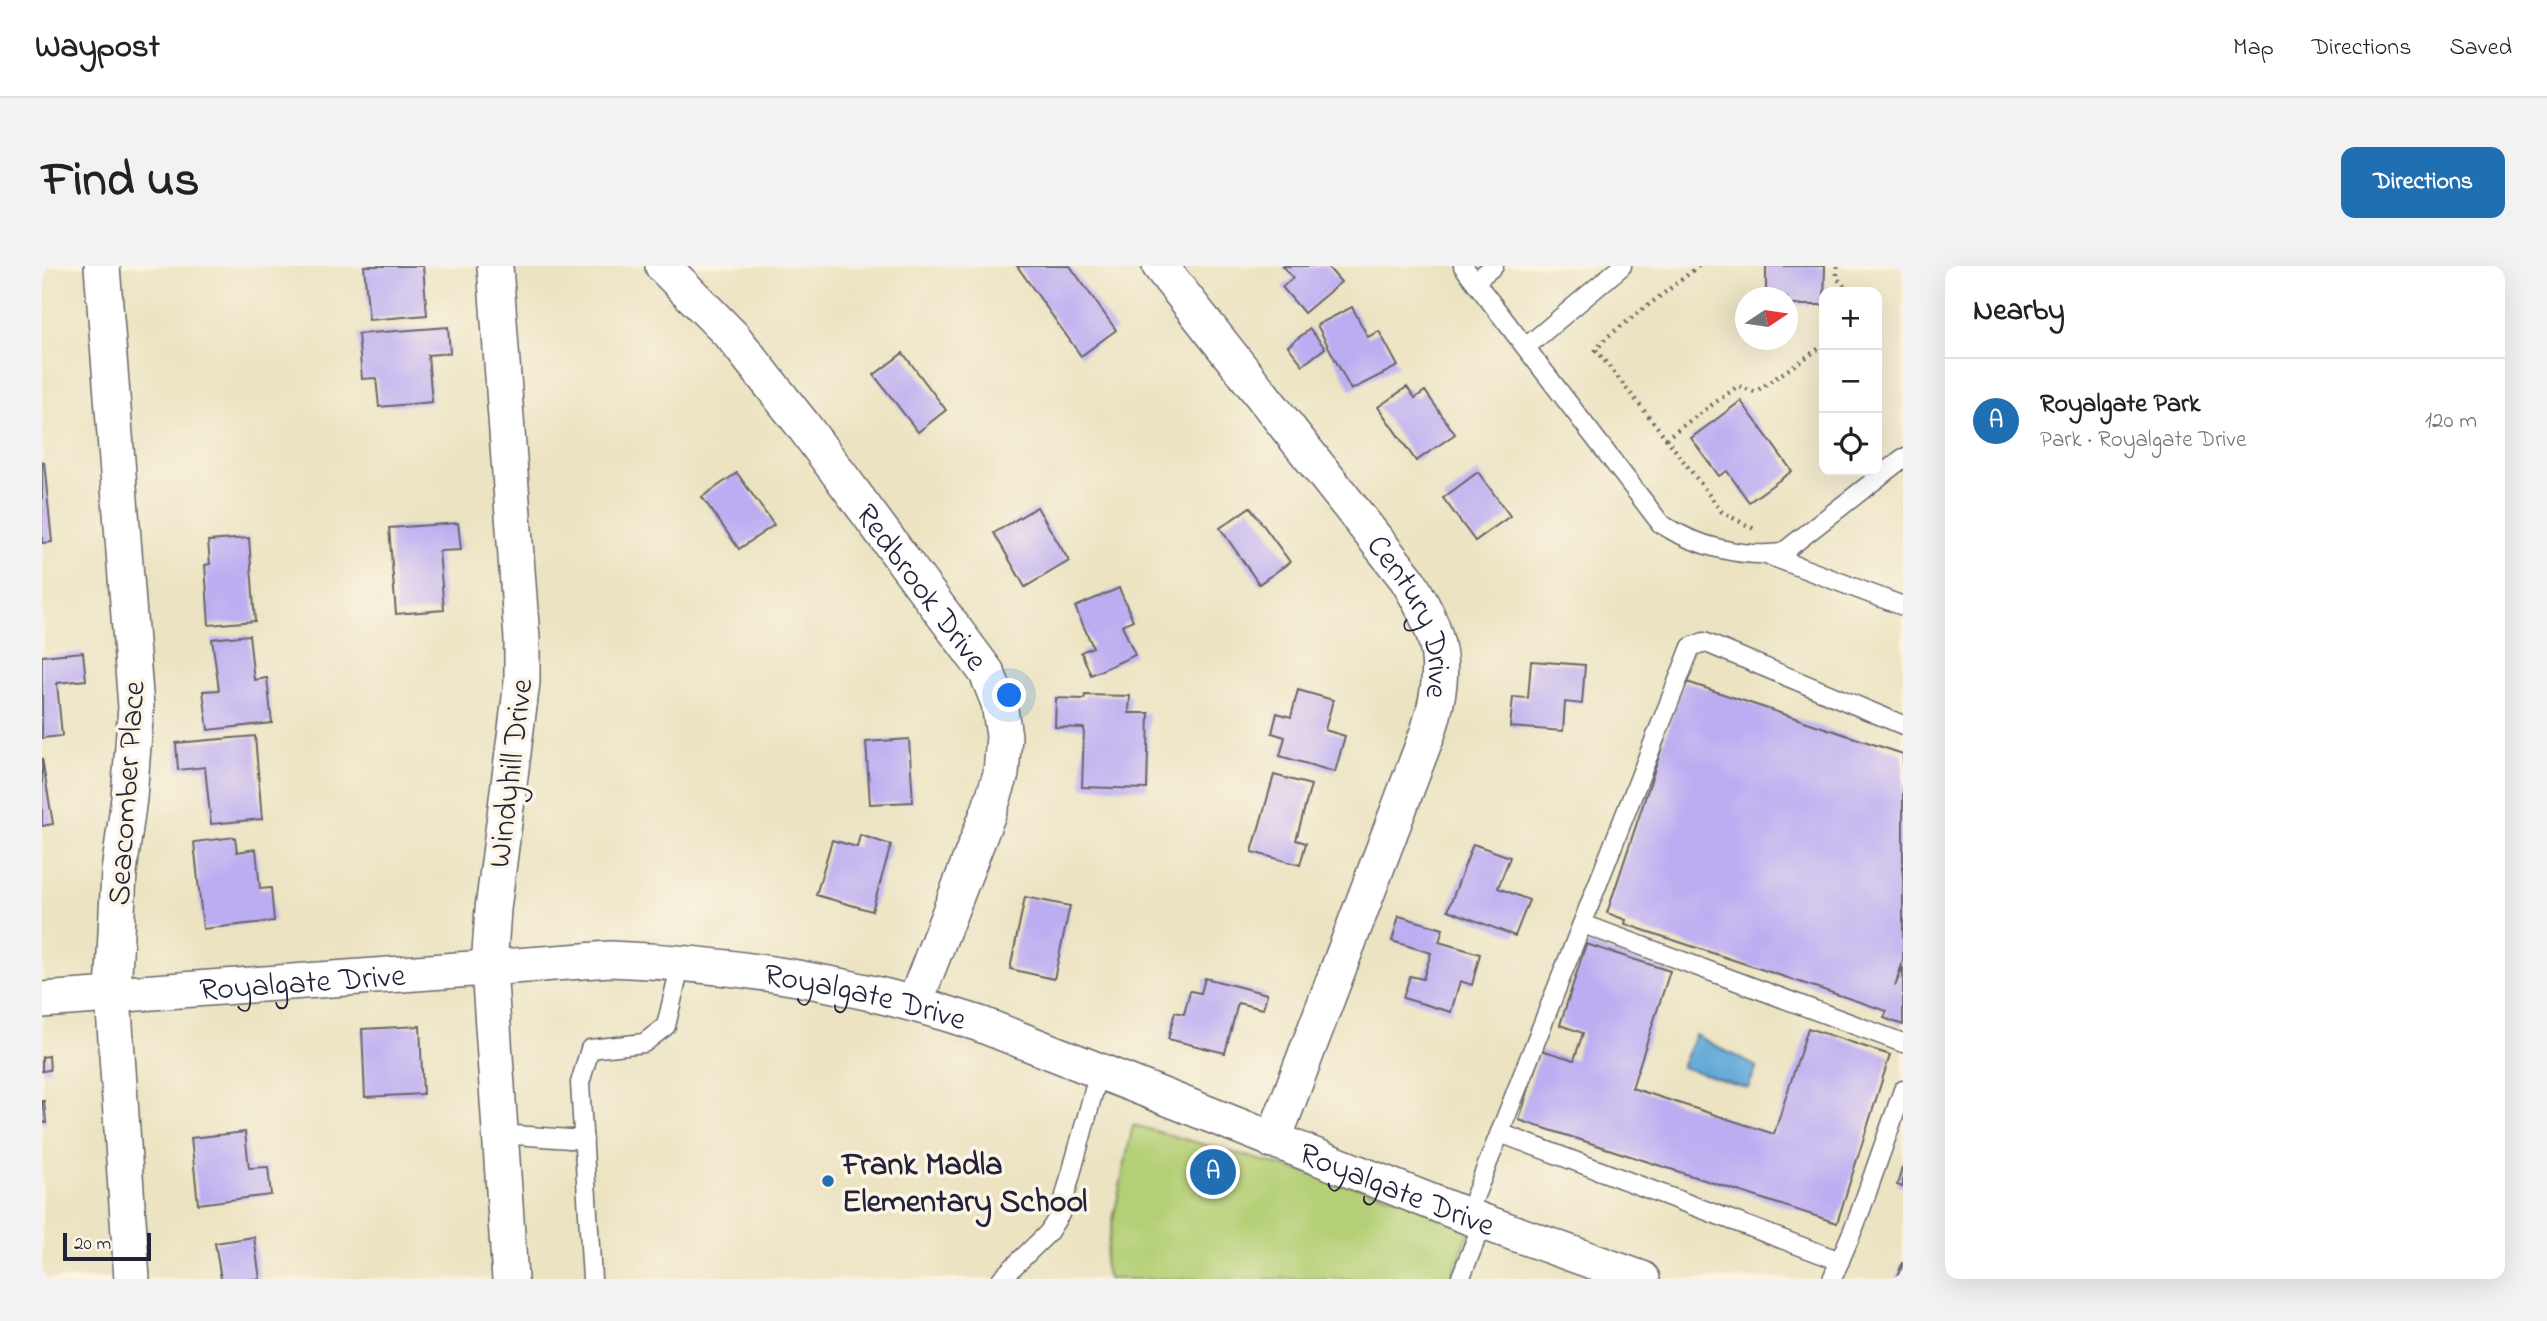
<!DOCTYPE html>
<meta charset="utf-8">
<style>
:root{--surface:#fff;--page:#f2f2f2;--text:#222;--muted:#767676;--line:#e0e0e0;--accent:#1f6fb2}
body{margin:0;font-family:"Indie Flower",sans-serif;background:var(--page);color:var(--text)}
.controls{position:absolute;right:21px;top:21px;display:grid;overflow:hidden;border-radius:14px;box-shadow:0 7px 28px #0002}
.controls button{width:63px;height:63px;display:grid;place-items:center;padding:0;border:0;border-bottom:2px solid var(--line);background:var(--surface);color:var(--text);font:35px sans-serif}
.compass{position:absolute;left:1693px;top:21px;width:63px;height:63px;border-radius:50%;background:var(--surface);box-shadow:0 7px 28px #0002;rotate:77deg}
.scale{position:absolute;left:21px;bottom:18px;width:88px;box-sizing:border-box;padding-left:7px;border:4px solid #22223b;border-top:0;font-size:19px;line-height:24px;white-space:nowrap;color:#22223b;-webkit-text-stroke:5px #fcf5e5;paint-order:stroke}
.you{position:absolute;left:968px;top:430px;width:24px;height:24px;margin:-18px;border:5px solid #fff;border-radius:50%;background:#1a73e8;box-shadow:0 0 0 10px #1a73e833}
.badge{display:grid;place-items:center;width:46px;height:46px;border-radius:50%;background:var(--accent);color:#fff;font-size:23px;font-weight:700}
.pin{position:absolute;translate:-50% -50%;border:4px solid #fff;box-shadow:0 2px 7px #0006}
.list{margin:0;padding:0;list-style:none}
h2{display:flex;justify-content:space-between;align-items:center;height:91px;margin:0;padding:0 28px;font-size:30px}
h2 small{font-size:23px;font-weight:400;color:var(--muted)}
.list li{display:grid;grid-template-columns:46px 1fr auto;gap:21px;align-items:center;box-sizing:border-box;height:126px;padding:0 28px;border-top:2px solid var(--line)}
.list b{display:block;font-size:26px;white-space:nowrap}
.list p{margin:0;font-size:23px;white-space:nowrap;color:var(--muted)}
.list em{font-size:23px;font-style:normal;color:var(--muted)}
.icon{flex:none;width:38px;height:38px;fill:none;stroke:currentColor;stroke-width:2;stroke-linecap:round;stroke-linejoin:round}
.map{position:relative;flex:none;width:1861px;height:1013px;overflow:hidden;border-radius:14px}
header{display:flex;align-items:center;gap:42px;box-sizing:border-box;height:98px;padding:0 35px;background:var(--surface);border-bottom:2px solid var(--line)}
header strong{font-size:33px}
nav{display:flex;gap:38px;margin-inline-start:auto;font-size:24px}
.intro{display:flex;align-items:center;justify-content:space-between;box-sizing:border-box;height:168px;padding:0 42px}
h1{margin:0;font-size:49px}
.button{padding:18px 32px;border-radius:14px;background:var(--accent);color:#fff;font-size:24px;font-weight:700}
main{display:flex;gap:42px;padding:0 42px}
aside{flex:1;background:var(--surface);border-radius:14px;box-shadow:0 7px 28px #0002}
.map>svg:first-child{display:block}
.green{fill:#b4cf75;stroke:#6b7858;stroke-width:2}
.water{fill:#61a8d7;stroke:#426589;stroke-width:2}
.building{fill:#bcacf2}
.lines{fill:none;stroke-linecap:round;stroke-linejoin:round}
.service-casing{stroke:#68666a;stroke-width:21}
.minor-casing{stroke:#68666a;stroke-width:38}
.path{stroke:#68666a;stroke-width:4.5;stroke-dasharray:2 5;stroke-linecap:butt}
.service{stroke:#fff;stroke-width:18}
.minor{stroke:#fff;stroke-width:35}
.poi-dot{fill:#1f6fb2;stroke:#fcf5e5;stroke-width:2.5}
.labels{text-anchor:middle;stroke-width:7;stroke-linejoin:round;paint-order:stroke}
.street-label{font-size:32px;fill:#22223b;stroke:#fcf5e5}
.poi-label{font-size:32px;font-weight:bold;fill:#22223b;stroke:#fcf5e5;text-anchor:start}
</style>
<header>
<strong>Waypost</strong>
<nav><a>Map</a><a>Directions</a><a>Saved</a></nav>
</header>
<div class="intro"><h1>Find us</h1><a class="button">Directions</a></div>
<main>
<div class="map">
<svg width="1861" height="1013" viewBox="0 0 1861 1013">
<rect width="100%" height="100%" fill="#fcf5e5"/>
<filter id="ink" filterUnits="userSpaceOnUse"><feTurbulence type="fractalNoise" baseFrequency=".0143" numOctaves="2"/><feDisplacementMap in="SourceGraphic" scale="14" xChannelSelector="R" yChannelSelector="G"/><feConvolveMatrix kernelMatrix="1 2 1 2 8 2 1 2 1" color-interpolation-filters="sRGB"/></filter>
<filter id="wash" filterUnits="userSpaceOnUse"><feTurbulence type="fractalNoise" baseFrequency=".00686" numOctaves="4" result="noise"/><feDisplacementMap in="SourceGraphic" scale="28" xChannelSelector="R" yChannelSelector="G"/><feGaussianBlur stdDeviation="1.57" result="paint"/><feColorMatrix in="noise" values="0 0 0 0 0 0 0 0 0 0 0 0 0 0 0 0 0 1.4 0 .05"/><feComposite in="paint" operator="in"/></filter>
<g filter="url(#wash)">
<rect width="100%" height="100%" fill="#ebe3c1"/>
<path class="green" d="M1091 859 1433 953 1408 1013H1066L1062 997Z"/>
<path class="water" d="M1653 769 1715 801 1706 822 1639 801Z"/>
<g id="blocks">
<g class="building">
<path d="M322 0H381L385 49 327 54Z"/>
<path d="M975 0H1028L1074 64 1039 90Z"/>
<path d="M1241 0H1285L1299 16 1262 47 1240 21 1251 12Z"/>
<path d="M1724 0H1783L1782 39H1745V32H1724Z"/>
<path d="M1310 41 1326 71 1337 65 1356 100 1309 124 1275 59Z"/>
<path d="M406 61 408 87 386 89 390 136 337 141 334 112 320 113 316 68Z"/>
<path d="M1268 63 1283 82 1261 99 1246 80Z"/>
<path d="M861 87 904 144 876 166 832 109Z"/>
<path d="M1365 121 1373 132 1383 125 1413 168 1374 195 1336 141Z"/>
<path d="M1699 135 1750 205 1707 236 1685 205 1677 210 1649 172Z"/>
<path d="M0 196H2L10 276 0 277Z"/>
<path d="M1436 206 1468 250 1433 275 1401 232Z"/>
<path d="M695 207 732 259 697 283 660 231Z"/>
<path d="M995 241 1027 295 983 321 952 267Z"/>
<path d="M1208 241 1248 296 1217 318 1178 262Z"/>
<path d="M416 257 419 284 397 285 402 344 354 348 347 262Z"/>
<path d="M207 272 213 355 167 359 163 299 168 298 166 275Z"/>
<path d="M1077 322 1091 354 1080 359 1093 389 1049 409 1039 386 1051 381 1033 341Z"/>
<path d="M207 369 212 414 225 412 230 457 166 464 161 425 177 424 170 373Z"/>
<path d="M41 386 44 414 15 417 20 470 0 472V390Z"/>
<path d="M1489 395 1543 399 1540 438 1523 436 1521 465 1468 461 1471 431 1486 432Z"/>
<path d="M1642 415 1861 488V695L1853 720 1861 701V759L1842 752 1845 745 1583 658 1584 654 1565 647Z"/>
<path d="M1256 424 1291 434 1283 464 1303 470 1293 506 1238 490 1243 471 1230 467 1235 447 1249 451Z"/>
<path d="M1043 429 1088 430 1087 447H1107L1105 523 1040 521 1042 462 1013 461 1014 432 1042 433Z"/>
<path d="M213 470 220 553 169 558 163 501 136 504 134 477Z"/>
<path d="M867 473 871 536 828 538 824 476Z"/>
<path d="M0 492 11 558 0 560Z"/>
<path d="M1232 509 1269 519 1254 574 1264 577 1258 599 1210 586Z"/>
<path d="M818 569 849 579 830 645 774 629 790 574 815 581Z"/>
<path d="M193 571 195 586 214 583 218 623 229 622 232 655 161 663 152 576Z"/>
<path d="M1431 578 1468 591 1456 622 1487 634 1473 670 1406 644Z"/>
<path d="M983 631 1028 640 1012 713 968 703Z"/>
<path d="M1357 650 1401 663 1397 676 1438 688 1430 719 1418 715 1409 746 1361 732 1368 710 1381 713 1389 687 1350 675Z"/>
<path d="M1544 678 1628 705 1590 822 1732 868 1766 762 1848 789 1795 957 1477 854 1499 784 1532 794 1541 767 1518 759Z"/>
<path d="M1163 712 1225 728 1221 743 1196 737 1183 787 1126 773 1133 746 1142 748 1148 725 1159 727Z"/>
<path d="M378 760 381 828 323 831 320 763Z"/>
<path d="M7 790 8 804 0 805V791Z"/>
<path d="M0 835H2L4 857H0Z"/>
<path d="M203 866 207 902 226 901 229 929 156 938 149 872Z"/>
<path d="M1860 902H1861V921L1855 919Z"/>
<path d="M212 971 218 1013H179L173 977Z"/>
<path d="M1860 996 1861 1013H1855Z"/>
</g>
</g>
</g>
<g filter="url(#ink)">
<use href="#blocks" fill-opacity="0" stroke="#68666a" stroke-width="2"/>
<g class="lines">
<defs>
<g id="service">
<path d="M1421 0 1619 258C1654 280 1699 292 1740 287L1861 192"/>
<path d="M1433 15 1452 0"/>
<path d="M1484 81 1580 0"/>
<path d="M1726 289 1861 340"/>
<path d="M1541 658 1861 777"/>
<path d="M1458 867 1798 995"/>
<path d="M459 868 542 874"/>
<path d="M1425 950 1649 381 1662 376 1861 459"/>
<path d="M550 1013 538 817 548 783 602 777 624 760 639 697"/>
<path d="M959 1013 1006 967 1018 948 1057 806"/>
<path d="M1418 1013 1441 956"/>
<path d="M1790 1013 1816 952 1861 824"/>
</g>
<g id="minor">
<path d="M60 0 94 441 87 532 77 606 71 729 90 1013"/>
<path d="M453 0 480 373V416L451 643 447 701 468 1013"/>
<path id="s1" d="M621 0 691 71 760 158 945 407 957 437 962 470 959 508 947 545 873 736"/>
<path id="s2" d="M1118 0 1365 313C1400 370 1407 402 1386 466L1231 875"/>
<path id="s3" d="M0 734 568 693C698 698 814 717 938 758L1425 950 1600 1013"/>
</g>
</defs>
<use href="#service" class="service-casing"/>
<use href="#minor" class="minor-casing"/>
<g class="path">
<path d="M1657 0 1565 71 1554 84 1624 172 1696 120 1713 126 1782 79"/>
<path d="M1795 0V12L1807 26"/>
<path d="M1624 172 1680 246 1712 263"/>
</g>
<use href="#service" class="service"/>
<use href="#minor" class="minor"/>
</g>
</g>
<circle class="poi-dot" cx="786" cy="915" r="7"/>
<g class="labels">
<g class="street-label">
<text dy="11" stroke="none"><textPath href="#s1" startOffset="413">Redbrook Drive</textPath></text>
<text dy="11" stroke="none"><textPath href="#s2" startOffset="436">Century Drive</textPath></text>
<text transform="translate(467 507) rotate(-83)" y="11">Windyhill Drive</text>
<text transform="translate(83 527) rotate(-86)" y="11">Seacomber Place</text>
<text dy="11" stroke="none"><textPath href="#s3" startOffset="261">Royalgate Drive</textPath></text>
<text dy="11" stroke="none"><textPath href="#s3" startOffset="828">Royalgate Drive</textPath></text>
<text dy="11" stroke="none"><textPath href="#s3" startOffset="1395">Royalgate Drive</textPath></text>
</g>
<g class="poi-label">
<text x="800" y="908">Frank Madla<tspan x="800" dy="37">Elementary School</tspan></text>
</g>
</g>
</svg>
<div class="controls">
<button>+</button>
<button>−</button>
<button><svg class="icon" aria-label="locate" viewBox="0 0 24 24"><circle cx="12" cy="12" r="6"/><path d="M12 2v4M12 18v4M2 12h4M18 12h4"/></svg></button>
</div>
<svg class="compass" viewBox="-18 -18 36 36"><path d="M0-13l5 13h-10z" fill="#e53935"/><path d="M0 13l5-13h-10z" fill="#767676"/></svg>
<div class="scale">20 m</div>
<div class="you"></div>
<div class="pin badge" style="left:1171px;top:906px">A</div>
</div>
<aside>
<h2>Nearby<small></small></h2>
<ul class="list">
<li><span class="badge">A</span><div><b>Royalgate Park</b><p>Park · Royalgate Drive</p></div><em>120 m</em></li>
</ul>
</aside>
</main>
